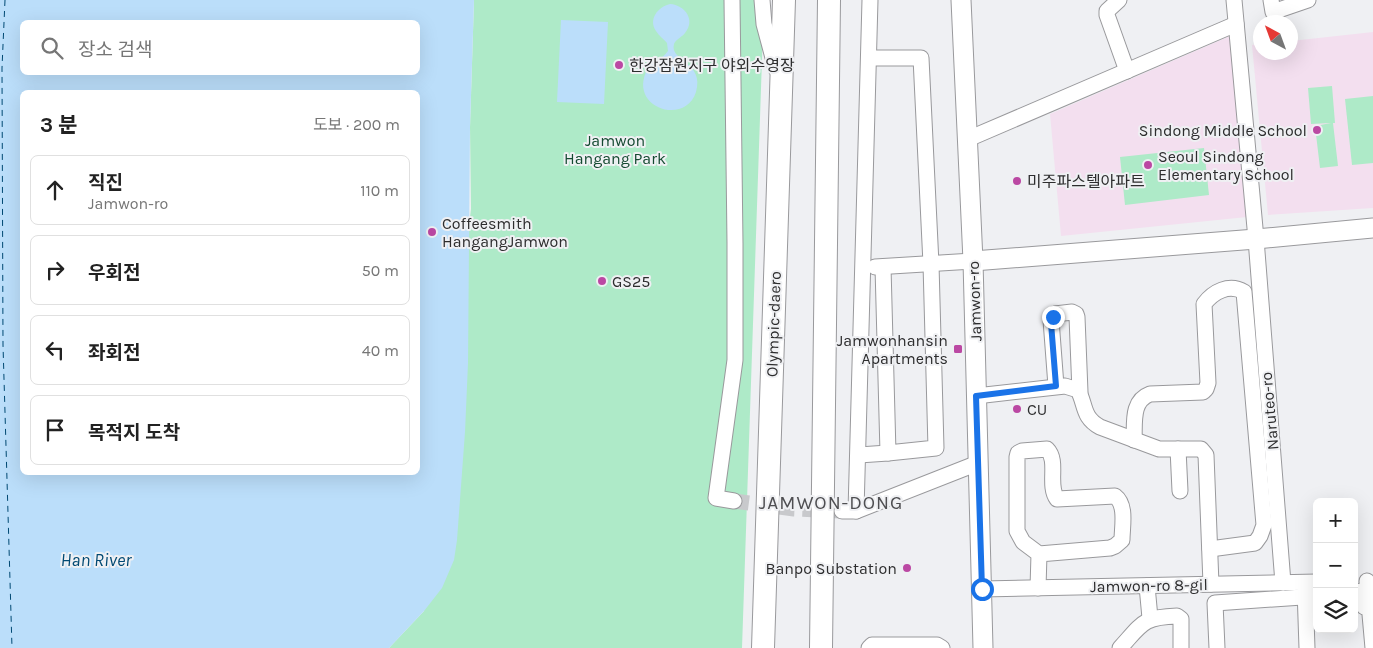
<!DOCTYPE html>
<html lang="ko">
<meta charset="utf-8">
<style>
:root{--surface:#fff;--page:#f2f2f2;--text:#222;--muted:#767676;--line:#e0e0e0}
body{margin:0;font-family:Karla,"Noto Sans KR",sans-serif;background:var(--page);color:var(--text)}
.controls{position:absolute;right:15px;bottom:15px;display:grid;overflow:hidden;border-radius:8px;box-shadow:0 5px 20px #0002}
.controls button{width:45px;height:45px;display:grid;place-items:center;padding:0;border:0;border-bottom:1px solid var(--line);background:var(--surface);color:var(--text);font:25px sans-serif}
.compass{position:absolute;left:1253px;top:15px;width:45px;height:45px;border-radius:50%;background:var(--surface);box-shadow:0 5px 20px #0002;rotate:319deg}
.stop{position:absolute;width:15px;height:15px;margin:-11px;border:4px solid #1a73e8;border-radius:50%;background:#fff}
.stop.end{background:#1a73e8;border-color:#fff;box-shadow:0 1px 5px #0008}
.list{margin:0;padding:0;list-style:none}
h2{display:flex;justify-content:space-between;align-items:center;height:65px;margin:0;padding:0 20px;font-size:21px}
h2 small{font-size:16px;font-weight:400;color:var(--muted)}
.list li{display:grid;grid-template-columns:32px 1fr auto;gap:15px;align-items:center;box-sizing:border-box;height:70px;margin:0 10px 10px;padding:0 10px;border:1px solid var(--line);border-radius:8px}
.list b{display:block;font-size:19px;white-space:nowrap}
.list p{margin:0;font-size:16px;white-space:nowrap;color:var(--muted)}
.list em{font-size:16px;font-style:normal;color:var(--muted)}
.icon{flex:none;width:28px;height:28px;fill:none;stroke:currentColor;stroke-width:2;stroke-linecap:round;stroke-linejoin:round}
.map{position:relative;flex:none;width:1373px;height:648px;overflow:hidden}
.search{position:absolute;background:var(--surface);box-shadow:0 5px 20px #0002;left:20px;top:20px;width:400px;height:55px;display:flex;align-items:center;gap:12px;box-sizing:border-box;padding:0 18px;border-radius:8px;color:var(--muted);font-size:19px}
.panel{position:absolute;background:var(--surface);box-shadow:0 5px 20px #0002;left:20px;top:90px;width:400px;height:385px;border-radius:8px}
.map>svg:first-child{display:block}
.education{fill:#f3dfef}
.green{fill:#aeeac8}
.water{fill:#bbdefa;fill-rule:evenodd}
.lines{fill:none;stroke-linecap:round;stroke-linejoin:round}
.ferry{stroke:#004973;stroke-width:1;stroke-dasharray:6 5;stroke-linecap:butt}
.minor-tunnel{stroke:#c8c9cc;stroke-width:15;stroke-dasharray:15 8;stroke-linecap:butt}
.minor-casing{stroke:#99999c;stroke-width:17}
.major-casing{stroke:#99999c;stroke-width:21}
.highway-casing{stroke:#99999c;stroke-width:24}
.minor{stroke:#fff;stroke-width:15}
.major{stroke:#fff;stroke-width:19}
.highway{stroke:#fff;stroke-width:22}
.route{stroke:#1a73e8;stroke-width:6}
.poi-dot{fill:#bb48a3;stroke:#eff0f3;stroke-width:2}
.labels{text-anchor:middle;stroke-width:4;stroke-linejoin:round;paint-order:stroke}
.poi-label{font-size:16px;fill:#2d2d2e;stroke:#eff0f3;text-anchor:start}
.park-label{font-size:16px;fill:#144a31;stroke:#eff0f3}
.street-label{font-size:16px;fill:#2d2d2e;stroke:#eff0f3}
.water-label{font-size:18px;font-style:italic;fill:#004973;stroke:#eff0f3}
.quarter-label{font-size:19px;letter-spacing:1px;fill:#4f4f52;stroke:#eff0f3}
</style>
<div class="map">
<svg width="1373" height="648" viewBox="0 0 1373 648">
<rect width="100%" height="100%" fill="#eff0f3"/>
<g class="education">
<path d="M1373 32V208L1268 215 1252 45 1260 44V52H1290L1291 41Z"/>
<path d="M1230 36 1247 217 1061 236 1050 114Z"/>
</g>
<g class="green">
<path d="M474 0H764L742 648H389L424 611 471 209 470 127Z"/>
<path d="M1332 86 1335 123H1333L1338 166 1320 168 1315 126 1331 123 1311 124 1308 88Z"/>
<path d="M1373 96V163L1352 165 1345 99Z"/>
<path d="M1204 148 1209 195 1125 205 1120 157Z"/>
</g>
<g class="water">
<path d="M0 0H474L470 127 468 363 465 432 457 540 454 560 442 588 424 611 389 648H0ZM418 22V72H22V22ZM22 92H418V472H22Z"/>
<path d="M670 4C685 5 696 20 685 33 682 37 676 39 674 44 669 61 705 62 696 92 685 126 630 108 646 72 650 62 662 60 668 51L667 43C664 39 659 36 656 31 648 19 658 7 670 4Z"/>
<path d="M561 20 608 22 604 104 557 102Z"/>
</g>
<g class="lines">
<path class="ferry" d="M5 0 2 68 3 345 12 648"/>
<path class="minor-tunnel" d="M734 501 794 509 842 511"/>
<defs>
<g id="minor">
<path d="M732 0 735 243V360L716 498 734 501"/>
<path d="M762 0 764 24 776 69"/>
<path d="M1119 0 1107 11V15L1127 71"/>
<path d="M1234 0 1256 239 1283 583"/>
<path d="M1271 0 1273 12 1308 0"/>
<path d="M869 58H921L931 264 936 448 888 453 883 267"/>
<path d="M968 139 1236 24"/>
<path d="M875 267 973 261"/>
<path d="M1056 386 1051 320 1055 314 1072 312 1076 314 1077 317 1080 392"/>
<path d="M976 396 1065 386 1078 390C1086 405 1082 417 1100 427L1159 449H1201L1206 455 1211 584"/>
<path d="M1134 440C1135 423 1131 401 1150 394L1203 392 1206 389 1208 383 1204 304C1213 292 1229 283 1244 292L1264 525 1260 536 1255 543 1210 549"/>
<path d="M1178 449 1180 491"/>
<path d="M859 455 888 453"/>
<path d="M842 511H856L978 463"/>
<path d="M856 511 870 0"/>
<path d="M1367 581 1373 648"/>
<path d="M1147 586 1150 618"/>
<path d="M1038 588 1039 554 1023 542 1017 531V457L1018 453 1022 451 1047 449C1059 461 1047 485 1057 499L1115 496C1127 505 1122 527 1122 540L1115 546 1110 548 1039 554"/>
<path d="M982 589 1317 582"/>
<path d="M1305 589 1307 648"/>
<path d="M1354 592 1363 591 1364 607"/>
<path d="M869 648 872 645H937L942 648"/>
<path d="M1120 648C1142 624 1142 617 1177 616L1181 619V648"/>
<path d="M1217 648 1215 603 1317 596"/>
</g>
<g id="major">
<path d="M961 0 973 261 983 648"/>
<path d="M973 261 1256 239 1373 228"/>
</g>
<g id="highway">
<path d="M763 648 784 0"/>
<path d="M821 648 829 0"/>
</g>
</defs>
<use href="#minor" class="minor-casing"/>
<use href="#major" class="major-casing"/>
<use href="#highway" class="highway-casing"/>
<use href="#minor" class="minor"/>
<use href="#major" class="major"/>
<use href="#highway" class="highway"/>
</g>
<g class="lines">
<path class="route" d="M982 589 976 396 1056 386 1051 323 1053 317"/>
</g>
<g class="poi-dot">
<circle cx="619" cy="65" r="5"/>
<circle cx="1317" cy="130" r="5"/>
<circle cx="1148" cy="165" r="5"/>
<circle cx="1017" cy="181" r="5"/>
<circle cx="432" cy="232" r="5"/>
<circle cx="602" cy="281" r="5"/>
<rect x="953" y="344" width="10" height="10" rx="2.5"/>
<circle cx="1017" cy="409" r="5"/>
<circle cx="907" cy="568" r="5"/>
</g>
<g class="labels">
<g class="poi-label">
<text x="629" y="71">한강잠원지구 야외수영장</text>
<text x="1307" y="136" text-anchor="end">Sindong Middle School</text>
<text x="1158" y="162">Seoul Sindong<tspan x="1158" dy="18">Elementary School</tspan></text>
<text x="1027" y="187">미주파스텔아파트</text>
<text x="442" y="229">Coffeesmith<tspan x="442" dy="18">HangangJamwon</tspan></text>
<text x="612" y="287">GS25</text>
<text x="948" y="346" text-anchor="end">Jamwonhansin<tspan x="948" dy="18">Apartments</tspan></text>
<text x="1027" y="415">CU</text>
<text x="897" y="574" text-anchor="end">Banpo Substation</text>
</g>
<g class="park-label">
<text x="615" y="146">Jamwon<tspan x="615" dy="18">Hangang Park</tspan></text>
</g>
<g class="street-label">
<text transform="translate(974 301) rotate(-92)" y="6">Jamwon-ro</text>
<text transform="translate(773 324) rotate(-88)" y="6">Olympic-daero</text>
<text transform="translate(1269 411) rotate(-95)" y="6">Naruteo-ro</text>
<text transform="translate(1149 585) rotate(-1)" y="6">Jamwon-ro 8-gil</text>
</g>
<g class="water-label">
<text x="96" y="566">Han River</text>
</g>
<g class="quarter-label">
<text x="831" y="509">JAMWON-DONG</text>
</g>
</g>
</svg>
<div class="controls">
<button>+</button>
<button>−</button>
<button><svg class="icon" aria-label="layers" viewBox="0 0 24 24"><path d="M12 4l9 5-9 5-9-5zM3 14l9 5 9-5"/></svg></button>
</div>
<svg class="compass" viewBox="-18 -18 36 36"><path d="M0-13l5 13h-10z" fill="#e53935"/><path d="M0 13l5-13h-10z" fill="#767676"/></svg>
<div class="stop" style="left:982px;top:589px"></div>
<div class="stop end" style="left:1053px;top:317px"></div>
<div class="search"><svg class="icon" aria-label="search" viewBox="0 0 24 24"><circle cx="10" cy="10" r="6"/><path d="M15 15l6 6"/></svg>장소 검색</div>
<section class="panel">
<h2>3 분<small>도보 · 200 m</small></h2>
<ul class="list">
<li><svg class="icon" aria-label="ahead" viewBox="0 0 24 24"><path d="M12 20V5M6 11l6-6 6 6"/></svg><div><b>직진</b><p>Jamwon-ro</p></div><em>110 m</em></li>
<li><svg class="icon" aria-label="right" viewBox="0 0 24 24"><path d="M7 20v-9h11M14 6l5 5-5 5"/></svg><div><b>우회전</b></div><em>50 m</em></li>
<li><svg class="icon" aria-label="left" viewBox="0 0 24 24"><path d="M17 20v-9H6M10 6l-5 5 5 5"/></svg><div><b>좌회전</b></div><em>40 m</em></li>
<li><svg class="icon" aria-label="arrive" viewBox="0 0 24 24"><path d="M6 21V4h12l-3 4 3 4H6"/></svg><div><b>목적지 도착</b></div></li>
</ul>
</section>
</div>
